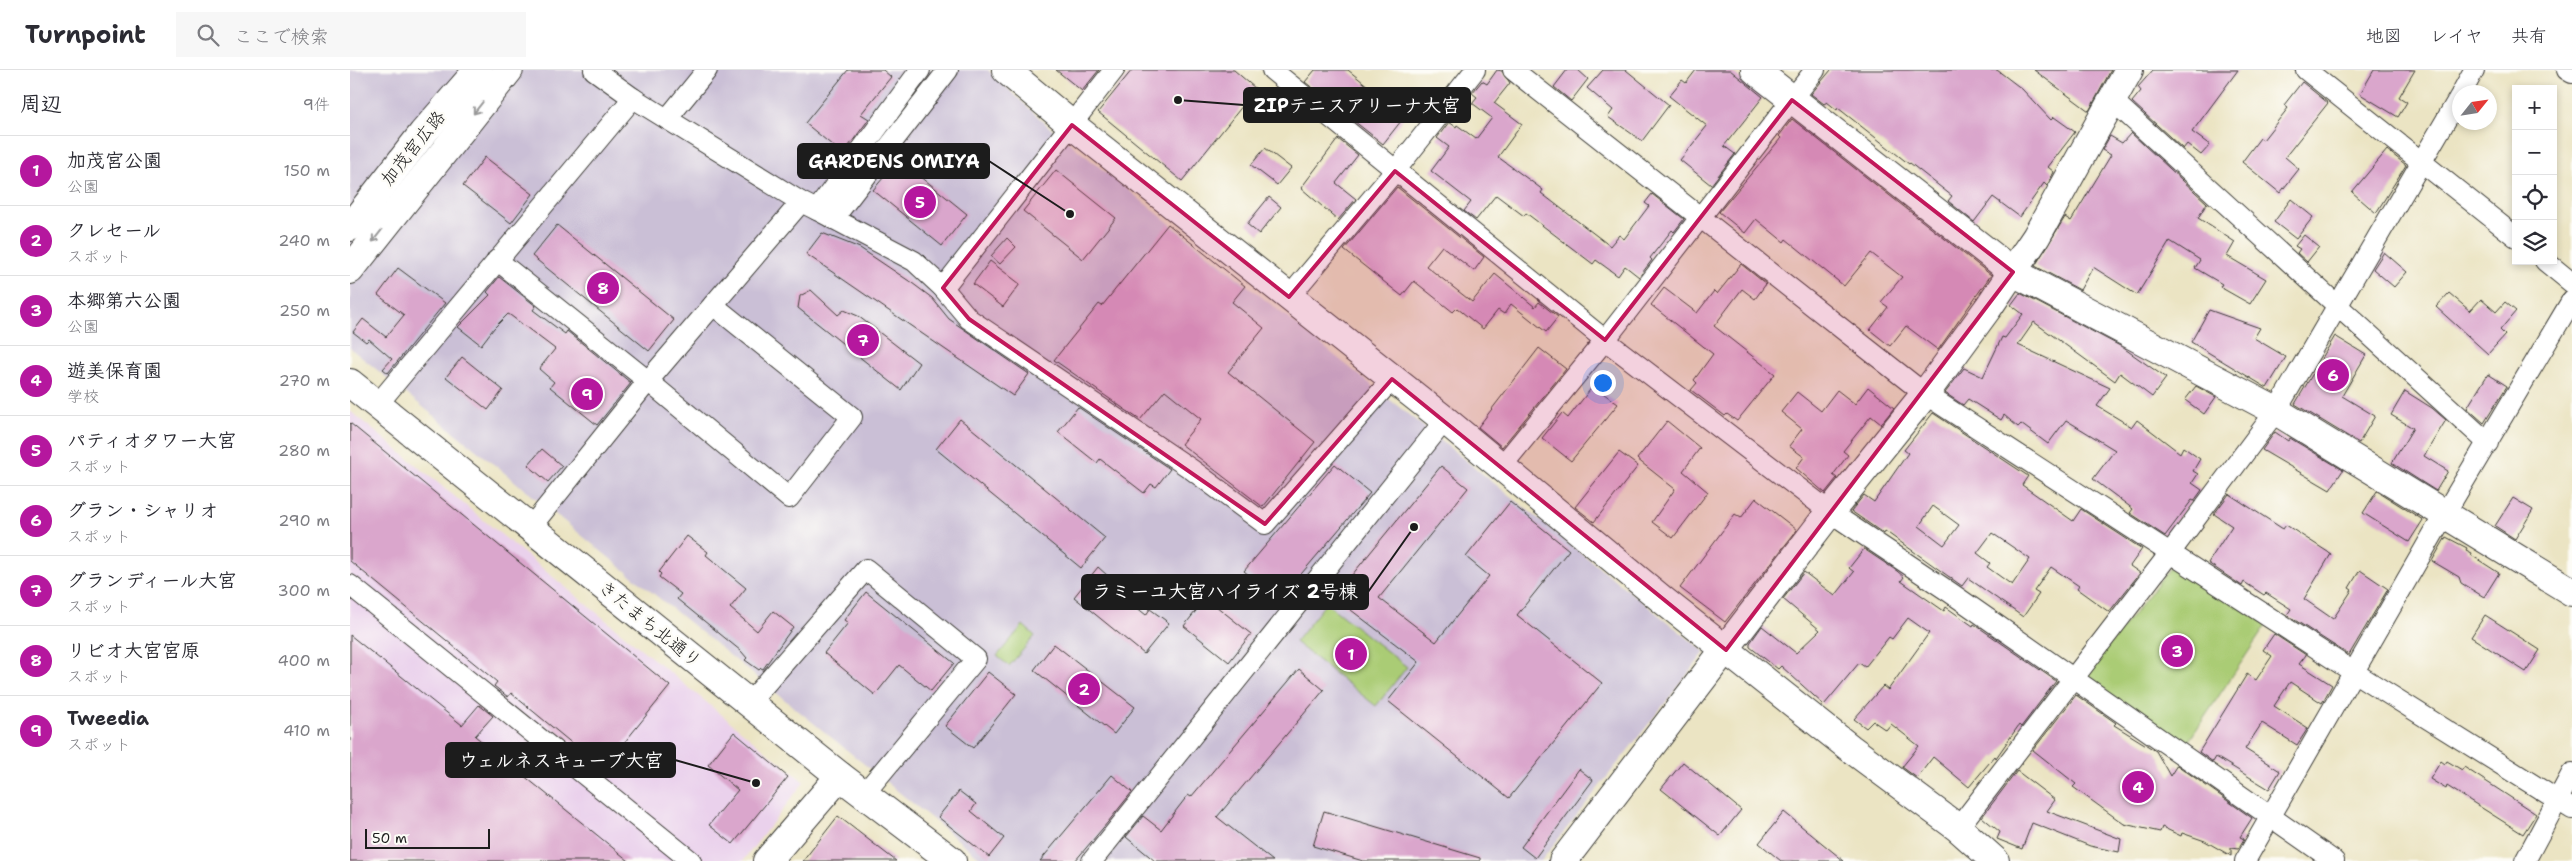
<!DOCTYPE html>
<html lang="ja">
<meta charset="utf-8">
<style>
:root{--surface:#fff;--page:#f7f7f7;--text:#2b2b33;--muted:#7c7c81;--line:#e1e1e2;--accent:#b5179e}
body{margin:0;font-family:"Shantell Sans","Klee One",sans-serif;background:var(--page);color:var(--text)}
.controls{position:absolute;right:15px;top:15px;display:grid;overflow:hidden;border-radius:0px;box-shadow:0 2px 8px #0003}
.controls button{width:45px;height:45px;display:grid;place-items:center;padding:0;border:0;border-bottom:1px solid var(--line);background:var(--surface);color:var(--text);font:25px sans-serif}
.compass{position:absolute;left:2102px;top:15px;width:45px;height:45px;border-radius:50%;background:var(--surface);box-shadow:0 2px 8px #0003;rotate:60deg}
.scale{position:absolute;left:15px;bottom:12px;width:125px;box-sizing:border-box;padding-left:5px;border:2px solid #1c1c1c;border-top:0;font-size:14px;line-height:18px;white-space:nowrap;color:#1c1c1c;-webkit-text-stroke:4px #fdfcf7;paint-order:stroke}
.you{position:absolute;left:1252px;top:312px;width:18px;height:18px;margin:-12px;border:4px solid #fff;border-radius:50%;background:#1a73e8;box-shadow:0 0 0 8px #1a73e833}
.badge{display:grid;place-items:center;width:32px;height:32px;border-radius:50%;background:var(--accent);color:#fff;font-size:16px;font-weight:700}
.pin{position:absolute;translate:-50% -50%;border:2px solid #fff;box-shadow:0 1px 5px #0006}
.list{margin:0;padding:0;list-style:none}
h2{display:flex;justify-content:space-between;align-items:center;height:65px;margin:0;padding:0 20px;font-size:21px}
h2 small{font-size:16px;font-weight:400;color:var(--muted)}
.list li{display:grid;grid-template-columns:32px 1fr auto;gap:15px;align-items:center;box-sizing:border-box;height:70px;padding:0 20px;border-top:1px solid var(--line)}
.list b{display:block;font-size:19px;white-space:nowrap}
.list p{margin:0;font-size:16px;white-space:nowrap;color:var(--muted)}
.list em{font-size:16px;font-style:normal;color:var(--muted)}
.icon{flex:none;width:28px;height:28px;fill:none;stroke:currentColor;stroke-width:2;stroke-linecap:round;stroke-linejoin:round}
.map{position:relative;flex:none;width:2222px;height:791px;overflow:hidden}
header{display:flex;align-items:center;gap:30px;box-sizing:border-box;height:70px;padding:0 25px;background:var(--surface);border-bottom:1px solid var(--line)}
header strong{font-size:24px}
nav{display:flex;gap:28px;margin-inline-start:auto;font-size:18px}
.search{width:350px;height:45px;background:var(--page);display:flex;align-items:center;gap:12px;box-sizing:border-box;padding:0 18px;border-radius:0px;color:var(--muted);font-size:19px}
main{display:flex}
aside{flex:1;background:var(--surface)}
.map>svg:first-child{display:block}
.built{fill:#ead1ec}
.industrial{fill:#cabfd6}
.green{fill:#aacc75;stroke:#637448}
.building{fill:#daa6cc;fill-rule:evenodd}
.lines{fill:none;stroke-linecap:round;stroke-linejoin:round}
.street-casing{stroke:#3b3a35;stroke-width:22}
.secondary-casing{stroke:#3b3a35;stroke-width:30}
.street{stroke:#fff;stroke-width:20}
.secondary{stroke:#fff;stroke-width:28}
.oneway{stroke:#999}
.marked{fill:#c2185b;fill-opacity:0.2;stroke:#c2185b;stroke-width:4;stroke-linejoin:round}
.labels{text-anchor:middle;stroke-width:5;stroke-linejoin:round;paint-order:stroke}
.street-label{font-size:18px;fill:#1c1c1c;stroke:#fdfcf7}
.leader{fill:none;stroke:#1c1c1c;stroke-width:2}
.callout-dot{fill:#1c1c1c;stroke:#fdfcf7;stroke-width:2}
.callout{fill:#1c1c1c;stroke:#1c1c1c;stroke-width:2}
.callout-label{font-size:19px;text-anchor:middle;font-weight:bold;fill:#fff}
</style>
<header>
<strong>Turnpoint</strong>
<div class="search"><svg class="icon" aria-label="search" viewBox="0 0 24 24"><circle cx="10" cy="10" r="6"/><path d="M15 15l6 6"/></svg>ここで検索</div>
<nav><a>地図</a><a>レイヤ</a><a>共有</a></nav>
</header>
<main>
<aside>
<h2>周辺<small>9件</small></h2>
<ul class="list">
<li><span class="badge">1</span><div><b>加茂宮公園</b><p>公園</p></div><em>150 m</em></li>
<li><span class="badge">2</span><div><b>クレセール</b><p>スポット</p></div><em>240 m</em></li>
<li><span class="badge">3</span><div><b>本郷第六公園</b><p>公園</p></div><em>250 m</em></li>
<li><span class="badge">4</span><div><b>遊美保育園</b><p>学校</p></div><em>270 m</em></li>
<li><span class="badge">5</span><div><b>パティオタワー大宮</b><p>スポット</p></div><em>280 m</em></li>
<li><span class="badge">6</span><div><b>グラン・シャリオ</b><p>スポット</p></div><em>290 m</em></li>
<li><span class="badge">7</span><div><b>グランディール大宮</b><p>スポット</p></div><em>300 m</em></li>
<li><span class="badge">8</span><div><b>リビオ大宮宮原</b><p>スポット</p></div><em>400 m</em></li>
<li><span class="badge">9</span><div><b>Tweedia</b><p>スポット</p></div><em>410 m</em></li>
</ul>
</aside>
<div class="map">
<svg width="2222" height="791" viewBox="0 0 2222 791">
<rect width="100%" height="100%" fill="#fdfcf7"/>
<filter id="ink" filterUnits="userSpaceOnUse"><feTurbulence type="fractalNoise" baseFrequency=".02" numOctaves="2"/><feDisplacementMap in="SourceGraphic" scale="10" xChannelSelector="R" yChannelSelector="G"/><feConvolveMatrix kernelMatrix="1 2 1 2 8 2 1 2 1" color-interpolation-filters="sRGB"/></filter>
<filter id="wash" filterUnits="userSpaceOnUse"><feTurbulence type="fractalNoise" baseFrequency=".0096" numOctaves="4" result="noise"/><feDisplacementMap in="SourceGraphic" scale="20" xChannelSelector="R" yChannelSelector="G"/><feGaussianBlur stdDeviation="1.12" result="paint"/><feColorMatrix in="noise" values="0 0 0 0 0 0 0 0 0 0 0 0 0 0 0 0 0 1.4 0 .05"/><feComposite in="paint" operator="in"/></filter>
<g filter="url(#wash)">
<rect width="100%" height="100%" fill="#ebe4c3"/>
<path class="built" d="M0 341 454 712 393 791H0Z"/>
<path class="industrial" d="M0 0H638L698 56 1355 582 1191 791H634L0 278Z"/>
<g class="green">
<path d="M1823 494 1917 554 1834 678 1733 608Z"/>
<path d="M976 533 1057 597 1026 636 945 572Z"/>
<path d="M673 555 685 566 659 596 647 586Z"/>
</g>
<g id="blocks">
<g class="building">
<path d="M498 0H533L541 7 511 44 519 49 493 84 455 53Z"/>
<path d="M706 0H749L732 21Z"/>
<path d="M782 0H884L906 19 832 111 748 42Z"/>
<path d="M965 0H998L1055 46 1033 74 955 12Z"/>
<path d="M1147 0 1152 1 1160 13 1144 33 1172 54 1148 87 1193 120 1191 123 1260 176 1269 165 1274 169 1299 136 1295 133 1302 124 1334 149 1324 162 1322 160 1300 188 1302 190 1289 207 1275 196 1268 206 1246 190 1243 194 1176 143 1174 146 1146 125 1126 150 1114 141 1121 132 1081 101 1099 77 1087 68 1099 52 1106 57 1107 55 1126 69 1142 48 1122 33 1127 27 1122 23 1132 11 1137 14Z"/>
<path d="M1217 0H1228L1238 9 1221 31 1204 17Z"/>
<path d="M1253 0H1276L1319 35 1292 71 1258 47 1263 40 1237 18Z"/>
<path d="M1346 0H1380L1413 27 1374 76 1385 84 1361 115 1330 90 1357 56 1319 26 1332 10 1336 13Z"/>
<path d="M1481 0H1647L1672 19 1701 50 1704 47 1725 62 1698 97 1704 102 1697 116 1694 113 1670 147 1643 127 1624 152 1598 131 1602 126 1560 93 1559 94 1488 38 1487 40 1477 32 1474 34 1461 24Z"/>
<path d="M1684 0H1761L1739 41Z"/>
<path d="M1803 0H1888L1842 62 1860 75 1851 85 1837 74 1833 79 1782 32 1791 21 1788 17Z"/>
<path d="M2024 0H2065L2049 27 2057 32 2048 47 2010 24Z"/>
<path d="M1952 12 1978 33 1935 87 1949 99 1930 123 1892 92 1910 68 1913 70 1938 38 1934 35Z"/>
<path d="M1442 49 1641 205 1588 280 1556 256 1540 276 1520 260 1538 237 1531 232 1552 207 1521 183 1494 216 1436 169 1434 172 1406 149 1395 163 1369 142 1431 68 1429 66Z"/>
<path d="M1781 63 1857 133 1848 148 1885 172 1877 186 1916 209 1900 234 1870 217 1872 214 1845 198 1850 190 1820 171 1787 225 1743 197 1730 220 1685 196 1715 147 1721 151 1761 85 1752 80 1760 66 1772 73Z"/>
<path d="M988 69 1008 85 986 113 1006 129 988 150 951 118Z"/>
<path d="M915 78 941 98 927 115 901 95Z"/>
<path d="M2037 80 2056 95 2026 143 2002 122Z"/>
<path d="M135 87 183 124 161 153 113 116Z"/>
<path d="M549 89 617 144 592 176 523 120Z"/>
<path d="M706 100 766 148 733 189 673 141Z"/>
<path d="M1047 117 1134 187 1124 201 1092 176 1076 196 1122 232 1145 204 1185 237 1189 232 1208 247 1196 262 1161 234 1154 244 1148 240 1133 259 1107 238 1103 242 1064 211 1052 226 994 180Z"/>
<path d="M919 127 931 137 909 164 897 154Z"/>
<path d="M1941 129 1963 147 1946 169 1924 152Z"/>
<path d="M818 154 895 216 882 232 914 258 878 302 965 372 913 437 831 374 851 349 815 320 790 350 704 290 749 234 752 236Z"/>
<path d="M207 155 324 250 299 281 182 186Z"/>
<path d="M472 163 510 178 562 213 582 228 599 249 679 304 663 326 456 184Z"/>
<path d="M1954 165 1969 177 1957 192 1947 183 1950 179 1945 176Z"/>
<path d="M657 168 666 177 650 194 641 186Z"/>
<path d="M2034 182 2057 202 2044 217 2023 199Z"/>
<path d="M640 191 670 214 653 237 623 214Z"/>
<path d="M1391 194 1416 214 1405 229 1392 219 1364 256 1425 304 1387 351 1377 344 1375 346 1341 320 1347 313 1344 310 1363 284 1301 235 1314 218 1347 243 1364 221 1367 224Z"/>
<path d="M48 198 95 233 38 303 33 299 42 289 19 269 16 272 3 262 13 249 36 267 54 245 28 225Z"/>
<path d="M149 207 186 236 183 240 215 264 217 261 281 313 247 355 200 317 204 312 189 299 205 279 160 245 158 244 144 258 131 275 108 257 140 225 137 222Z"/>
<path d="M461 220 488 245 494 240 508 246 569 293 551 320 448 238 450 226Z"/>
<path d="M1670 223 1772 277 1816 308 1802 327 1770 303 1765 311 1684 252 1668 275 1760 318 1747 336 1782 357 1787 350 1830 383 1833 377 1850 389 1843 401 1848 404 1842 413 1852 420 1844 431 1842 430 1815 466 1780 443 1783 439 1743 409 1765 380 1716 350 1698 374 1671 354 1668 357 1654 345 1651 350 1618 329 1613 335 1595 323 1614 298 1633 307 1652 267 1655 268 1673 244 1661 235Z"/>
<path d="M2099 223 2120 241 2131 229 2146 242 2155 232 2166 241 2150 260 2155 265 2138 284 2086 237Z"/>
<path d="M1859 240 1910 258 1904 268 1936 287 1917 318 1841 272Z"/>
<path d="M1985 266 2016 285 1992 326 2025 346 2009 373 1945 334Z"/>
<path d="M1189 278 1216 299 1152 377 1128 357Z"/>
<path d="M112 287 153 320 138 340 96 307Z"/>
<path d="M2138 304 2157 316 2134 353 2117 338Z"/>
<path d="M1243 316 1268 334 1221 391 1192 368 1212 343 1218 348Z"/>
<path d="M1846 316 1866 327 1854 344 1835 330Z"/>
<path d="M1518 317 1544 338 1531 354 1521 346 1493 381 1498 385 1483 405 1487 408 1475 423 1446 398 1454 387 1439 376 1452 359 1431 342 1447 322 1471 341 1487 320 1505 334Z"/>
<path d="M2055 321 2082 338 2096 350 2074 386 2098 401 2086 421 2042 393 2063 358 2041 345Z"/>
<path d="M728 337 820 399 806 417 801 414 794 423 750 389 747 393 708 362Z"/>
<path d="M1583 343 1678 406 1672 415 1723 451 1731 439 1792 479 1780 496 1790 503 1759 542 1727 519 1729 516 1701 497 1684 521 1689 524 1673 547 1618 508 1612 516 1535 461 1534 464 1501 441 1514 425 1524 432 1558 383 1554 380ZM1583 436 1609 455 1594 475 1569 456ZM1642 463 1680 489 1662 515 1637 497 1640 493 1627 483Z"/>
<path d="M610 349 755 468 731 498 586 379Z"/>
<path d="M1317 351 1350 378 1333 401 1358 422 1323 468 1302 452 1325 419 1287 389Z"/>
<path d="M0 353 320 616 253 699 161 623 158 627 144 616 147 612 0 491Z"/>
<path d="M1925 362 1938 371 1940 368 1993 400 1980 420 1912 380Z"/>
<path d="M192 379 212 396 198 412 178 395Z"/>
<path d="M1269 382 1288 396 1244 452 1225 437Z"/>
<path d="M985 394 1020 423 929 530 894 501Z"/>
<path d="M1091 396 1118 418 1029 528 1086 572 1139 506 1116 487 1160 432 1219 480 1167 545 1252 613 1159 728 1038 631 1069 592 984 527Z"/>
<path d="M2027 421 2073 450 2059 472 2013 443Z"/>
<path d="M1879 424 1933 459 1936 455 1981 484 1954 529 1983 549 2002 520 1999 518 2010 500 2038 519 1999 585 1937 545 1941 539 1916 523 1914 525 1894 512 1892 516 1858 493 1882 456 1864 444Z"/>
<path d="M1406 428 1447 460 1375 552 1330 518 1385 444 1391 448Z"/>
<path d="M2163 428 2183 440 2165 469 2145 456Z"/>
<path d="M337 466 358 482 356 485 396 518 380 538 407 561 423 541 443 557 413 599 411 598 409 600 395 590 397 588 391 581 327 529 331 524 309 507 311 504 309 502Z"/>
<path d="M2096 467 2117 478 2116 480 2122 483 2121 485 2149 503 2134 527 2111 513 2109 507 2082 491Z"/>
<path d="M1514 479 1547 501 1554 507 1551 511 1594 541 1596 537 1623 556 1624 554 1706 611 1671 657 1669 655 1646 688 1645 686 1619 717 1583 687 1567 708 1552 697 1569 676 1541 654 1536 660 1523 651 1516 658 1504 649 1533 616 1538 620 1579 563 1558 548 1542 569 1539 567 1515 597 1509 593 1474 635 1431 596 1428 599 1400 577V573L1412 556 1446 583 1470 560 1433 529 1454 502 1485 526 1504 502 1499 498Z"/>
<path d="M748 497 758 506 754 511 796 545 800 539 819 553 794 584 724 527Z"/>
<path d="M516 522 604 593 581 621 549 595 525 625 474 583 498 553 494 550Z"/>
<path d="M856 528 901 564 879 592 834 556Z"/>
<path d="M2135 545 2190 580 2176 602 2121 567Z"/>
<path d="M1924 564 1956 585 1949 594 1982 615 1972 633 1940 612 1924 636 1958 658 1947 675 1912 653 1895 679 1930 701 1919 719 1866 687 1863 692 1849 682 1897 604 1906 610 1922 586 1913 580Z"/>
<path d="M0 565 112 655 129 635 143 646 125 666 279 791H0Z"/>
<path d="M704 574 785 637 764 664 684 600Z"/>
<path d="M949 599 974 620 867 747 923 791H805L776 767 793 746 811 760 838 725 841 727Z"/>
<path d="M638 602 666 624 623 678 595 656Z"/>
<path d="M1726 625 1766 653 1764 655 1806 681 1820 706 1827 695 1902 748 1890 767 1894 769 1888 779 1881 778V786L1855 771 1832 763 1831 766 1812 757 1810 762 1774 754 1723 717 1726 714 1683 680Z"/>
<path d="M384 662 438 707 383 774 359 755 388 720 358 695Z"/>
<path d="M2091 691 2095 694 2097 691 2112 700 2114 697 2186 744 2173 764 2097 716 2096 719 2080 709Z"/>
<path d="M1333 692 1391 740 1370 766 1311 719Z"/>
<path d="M1229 699 1243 710 1185 788 1171 777Z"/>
<path d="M1667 701 1705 730 1697 741 1771 769 1769 782 1740 776 1682 753 1672 779 1647 769 1650 762 1632 747Z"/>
<path d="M762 705 782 722 758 752 725 791H690Z"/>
<path d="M609 721 626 734 621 741 654 768 639 787 588 747Z"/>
<path d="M974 741 1130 788V791H1013L963 776Z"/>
<path d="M1434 742 1494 791H1431L1409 773Z"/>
<path d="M488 746 546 791H453Z"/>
</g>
</g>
</g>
<g filter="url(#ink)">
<use href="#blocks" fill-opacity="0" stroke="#3b3a35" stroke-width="1"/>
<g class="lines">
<defs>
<g id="street">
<path d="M244 0 283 28 451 132"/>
<path d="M922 0 1255 270 1480 442 1601 523 1984 791"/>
<path d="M1163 0 1575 324 2005 603 2222 739"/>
<path d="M1956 0 2166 167"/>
<path d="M2217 0 2222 3"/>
<path d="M2112 22 2124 0"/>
<path d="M1762 30 2138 373"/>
<path d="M317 49 357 0"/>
<path d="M467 140 564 191 593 218 619 249 841 399 915 454 1042 309"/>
<path d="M483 149 598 0"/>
<path d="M147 190 298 311 439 428 502 347 363 235"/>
<path d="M2195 191 2222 213"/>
<path d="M593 218 764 0"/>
<path d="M939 227 1045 101 1125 0"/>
<path d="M27 335 283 28"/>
<path d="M1151 397 1255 270 1465 0"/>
<path d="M180 458 298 311 451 132 467 140 570 0"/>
<path d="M0 515 341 791"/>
<path d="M399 633 516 499 626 589 514 724"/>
<path d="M1608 758 1820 483 1926 341 2110 26"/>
<path d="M742 791 1095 350"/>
<path d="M1895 791 2094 445 2222 230"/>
<path d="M2175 791 2222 703"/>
</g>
<g id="secondary">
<path d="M656 0 722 55 1095 350 1314 531 1500 678 1608 758 1645 791"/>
<path d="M1405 0 1663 202 1926 341 2222 522"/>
<path d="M0 157 73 63 128 0"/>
<path d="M0 200 159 0"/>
<path d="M0 313 490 706 602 791"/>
<path d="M417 791 490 706"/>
<path d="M1213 791 1480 442 1575 324 1638 238 1686 167 1779 0"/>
</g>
</defs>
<use href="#street" class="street-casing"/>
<use href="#secondary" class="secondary-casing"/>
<use href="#street" class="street"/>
<use href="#secondary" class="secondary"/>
</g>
<defs><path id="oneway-shaft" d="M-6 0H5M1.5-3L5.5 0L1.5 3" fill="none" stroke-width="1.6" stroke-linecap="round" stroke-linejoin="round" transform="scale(1.25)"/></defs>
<g class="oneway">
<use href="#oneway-shaft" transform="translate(128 38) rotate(128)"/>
<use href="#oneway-shaft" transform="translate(27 166) rotate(128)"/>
</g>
</g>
<path class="marked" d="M1442 30 1663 202 1376 580 1042 309 915 454 619 249 593 218 722 55 939 227 1045 101 1255 270Z"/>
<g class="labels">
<g class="street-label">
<text transform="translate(63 78) rotate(-51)" y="6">加茂宮広路</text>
<text transform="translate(300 554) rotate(39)" y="6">きたまち北通り</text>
</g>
</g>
<path class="leader" d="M828 30L894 35M720 144L639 91M1064 457L1018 522M406 713L325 690"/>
<g class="callout-dot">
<circle cx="828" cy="30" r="5"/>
<circle cx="720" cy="144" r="5"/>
<circle cx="1064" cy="457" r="5"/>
<circle cx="406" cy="713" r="5"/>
</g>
<g class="callout">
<rect x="894" y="18" width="226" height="34" rx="5"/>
<rect x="448" y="74" width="191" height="34" rx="5"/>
<rect x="732" y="505" width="286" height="34" rx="5"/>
<rect x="96" y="673" width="229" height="34" rx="5"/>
</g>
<g class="callout-label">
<text x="1007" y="42">ZIPテニスアリーナ大宮</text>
<text x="544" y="98">GARDENS OMIYA</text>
<text x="875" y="528">ラミーユ大宮ハイライズ 2号棟</text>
<text x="211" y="697">ウェルネスキューブ大宮</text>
</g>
</svg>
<div class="controls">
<button>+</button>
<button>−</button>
<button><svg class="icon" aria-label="locate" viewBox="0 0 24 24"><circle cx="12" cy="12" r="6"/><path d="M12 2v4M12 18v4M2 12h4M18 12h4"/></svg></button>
<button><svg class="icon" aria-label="layers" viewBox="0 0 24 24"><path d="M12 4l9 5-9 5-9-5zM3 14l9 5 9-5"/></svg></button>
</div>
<svg class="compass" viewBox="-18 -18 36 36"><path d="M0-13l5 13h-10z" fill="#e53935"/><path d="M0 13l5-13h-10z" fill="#7c7c81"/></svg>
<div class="scale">50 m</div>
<div class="you"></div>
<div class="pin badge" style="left:1001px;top:584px">1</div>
<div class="pin badge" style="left:734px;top:619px">2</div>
<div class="pin badge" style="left:1827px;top:581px">3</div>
<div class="pin badge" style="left:1788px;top:717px">4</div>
<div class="pin badge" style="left:570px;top:132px">5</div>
<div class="pin badge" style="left:1983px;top:305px">6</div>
<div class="pin badge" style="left:513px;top:270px">7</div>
<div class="pin badge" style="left:253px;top:218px">8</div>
<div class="pin badge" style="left:237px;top:324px">9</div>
</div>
</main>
